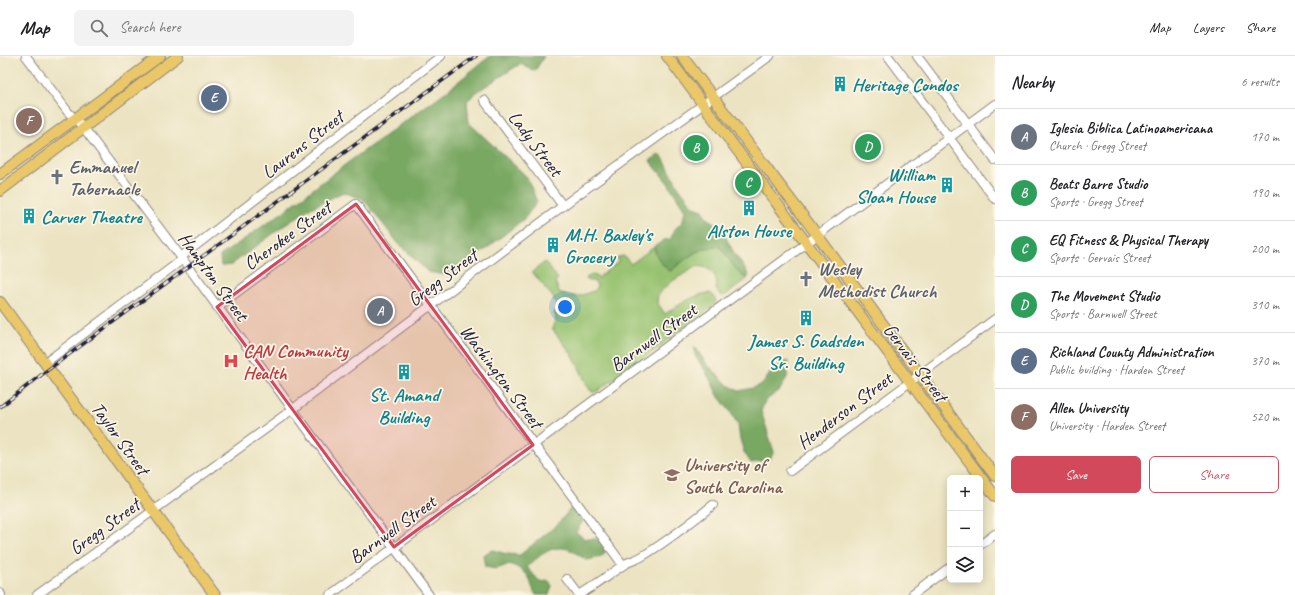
<!DOCTYPE html>
<meta charset="utf-8">
<style>
:root{--surface:#fff;--page:#f2f2f2;--text:#202124;--muted:#757577;--line:#e0e0e0;--accent:#d1495b}
body{margin:0;font-family:Caveat,sans-serif;background:var(--page);color:var(--text)}
.controls{position:absolute;right:12px;bottom:12px;display:grid;overflow:hidden;border-radius:6px;box-shadow:0 2px 10px #0003}
.controls button{width:36px;height:36px;display:grid;place-items:center;padding:0;border:0;border-bottom:1px solid var(--line);background:var(--surface);color:var(--text);font:20px sans-serif}
.you{position:absolute;left:565px;top:251px;width:14px;height:14px;margin:-10px;border:3px solid #fff;border-radius:50%;background:#1a73e8;box-shadow:0 0 0 6px #1a73e833}
.badge{display:grid;place-items:center;width:26px;height:26px;border-radius:50%;background:var(--accent);color:#fff;font-size:13px;font-weight:700}
.pin{position:absolute;translate:-50% -50%;border:2px solid #fff;box-shadow:0 1px 4px #0006}
.list{margin:0;padding:0;list-style:none}
h2{display:flex;justify-content:space-between;align-items:center;height:52px;margin:0;padding:0 16px;font-size:17px}
h2 small{font-size:13px;font-weight:400;color:var(--muted)}
.list li{display:grid;grid-template-columns:26px 1fr auto;gap:12px;align-items:center;box-sizing:border-box;height:56px;padding:0 16px;border-top:1px solid var(--line)}
.list b{display:block;font-size:15px;white-space:nowrap}
.list p{margin:0;font-size:13px;white-space:nowrap;color:var(--muted)}
.list em{font-size:13px;font-style:normal;color:var(--muted)}
.actions{display:flex;gap:8px;padding:12px 16px}
.actions a{flex:1;padding:9px 0;border:1px solid var(--accent);border-radius:6px;text-align:center;font-size:14px;color:var(--accent)}
.actions .main{background:var(--accent);color:#fff}
.icon{flex:none;width:22px;height:22px;fill:none;stroke:currentColor;stroke-width:2;stroke-linecap:round;stroke-linejoin:round}
.map{position:relative;flex:none;width:995px;height:539px;overflow:hidden}
header{display:flex;align-items:center;gap:24px;box-sizing:border-box;height:56px;padding:0 20px;background:var(--surface);border-bottom:1px solid var(--line)}
header strong{font-size:19px}
nav{display:flex;gap:22px;margin-inline-start:auto;font-size:14px}
.search{width:280px;height:36px;background:var(--page);display:flex;align-items:center;gap:10px;box-sizing:border-box;padding:0 14px;border-radius:6px;color:var(--muted);font-size:15px}
main{display:flex}
aside{flex:1;background:var(--surface)}
.map>svg:first-child{display:block}
.green{fill:#97c26f;stroke:#5c7255}
.forest{fill:#79a862;stroke:#4e654e}
.lines{fill:none;stroke-linecap:round;stroke-linejoin:round}
.minor-casing{stroke:#86827e;stroke-width:10}
.major-casing{stroke:#86827e;stroke-width:12}
.minor{stroke:#fff;stroke-width:8}
.major{stroke:#eac769;stroke-width:10}
.rail-casing{stroke:#22223b;stroke-width:3.5}
.rail{stroke:#fcf5e5;stroke-width:2;stroke-dasharray:6;stroke-linecap:butt}
.marked{fill:#d1495b;fill-opacity:0.2;stroke:#d1495b;stroke-width:3;stroke-linejoin:round}
.labels{text-anchor:middle;stroke-width:3.5;stroke-linejoin:round;paint-order:stroke}
.culture-label{font-size:19px;font-weight:bold;fill:#0d838f;stroke:#fcf5e5;text-anchor:start}
.street-label{font-size:19px;fill:#22223b;stroke:#fcf5e5}
.worship-label{font-size:19px;font-weight:bold;fill:#5b616d;stroke:#fcf5e5;text-anchor:start}
.health-label{font-size:19px;font-weight:bold;fill:#be3a42;stroke:#fcf5e5;text-anchor:start}
.education-label{font-size:19px;font-weight:bold;fill:#785e54;stroke:#fcf5e5;text-anchor:start}
</style>
<header>
<strong>Map</strong>
<div class="search"><svg class="icon" aria-label="search" viewBox="0 0 24 24"><circle cx="10" cy="10" r="6"/><path d="M15 15l6 6"/></svg>Search here</div>
<nav><a>Map</a><a>Layers</a><a>Share</a></nav>
</header>
<main>
<div class="map">
<svg width="995" height="539" viewBox="0 0 995 539">
<rect width="100%" height="100%" fill="#fcf5e5"/>
<filter id="ink" filterUnits="userSpaceOnUse"><feTurbulence type="fractalNoise" baseFrequency=".025" numOctaves="2"/><feDisplacementMap in="SourceGraphic" scale="8" xChannelSelector="R" yChannelSelector="G"/><feConvolveMatrix kernelMatrix="1 2 1 2 8 2 1 2 1" color-interpolation-filters="sRGB"/></filter>
<filter id="wash" filterUnits="userSpaceOnUse"><feTurbulence type="fractalNoise" baseFrequency=".012" numOctaves="4" result="noise"/><feDisplacementMap in="SourceGraphic" scale="16" xChannelSelector="R" yChannelSelector="G"/><feGaussianBlur stdDeviation="0.9" result="paint"/><feColorMatrix in="noise" values="0 0 0 0 0 0 0 0 0 0 0 0 0 0 0 0 0 1.4 0 .05"/><feComposite in="paint" operator="in"/></filter>
<g filter="url(#wash)">
<rect width="100%" height="100%" fill="#ebe3c1"/>
<path class="green" d="M654 191C656 201 662 209 670 215 682 206 696 192 712 191 715 190 718 192 721 192 729 202 736 216 747 223L726 239 722 240 719 238 716 233C720 220 708 208 695 211L671 226 658 238 657 246 665 258C678 250 695 237 711 237L715 242 716 247C700 264 678 273 662 289L596 336H592C586 331 579 309 573 300 567 291 559 282 552 273L556 262 554 257 557 253C555 243 552 238 544 232L545 231 532 216 545 206 558 223 555 225 559 236 570 240H579L594 235 597 232 596 227 592 225H588L586 222 593 218 598 222 618 206 617 202 618 201 624 200 631 208Z"/>
<g class="forest">
<path d="M490 0H544L535 15 520 8 478 35 467 45 469 67 527 121 537 146 525 162 452 220 428 216 399 188 363 143 343 136 307 154 278 174 231 209 221 210 220 200 283 156 350 105 444 37Z"/>
<path d="M657 99 662 100 678 130 694 151 703 154 706 161 720 171 734 197 749 219 747 223C736 217 729 202 721 192 699 188 687 203 670 215 662 209 656 201 654 191L664 184 671 183 673 175 683 165 685 154 668 127 650 105Z"/>
<path d="M695 291 705 306 728 329 739 335 753 332 763 328 771 316 781 308 788 305 787 321 780 334 765 345 761 355 774 396 770 403 751 407 744 396 740 383 738 369 730 355 719 341 706 316 695 300Z"/>
<path d="M570 453 577 454 583 465 576 476 585 483H597L604 488 605 497 602 501 587 504C581 501 574 495 568 493 551 488 538 501 527 511L540 526 549 525 552 530 549 539H536C533 534 532 530 530 524 528 516 517 511 510 508L496 513 485 511 483 499 492 494 507 498 520 499 558 468Z"/>
</g>
</g>
<g filter="url(#ink)">
<g class="lines">
<defs>
<g id="minor">
<path d="M26 0 68 56 83 71 181 201 429 539"/>
<path d="M888 0 995 143"/>
<path d="M917 0 995 104"/>
<path d="M484 44 563 150"/>
<path d="M181 201 441 0"/>
<path d="M217 251 356 148 623 509"/>
<path d="M45 307 183 203"/>
<path d="M790 415 995 263"/>
<path d="M980 489 995 478"/>
<path d="M567 523 579 539"/>
<path d="M0 537 1 539"/>
<path d="M37 539 293 353 576 140 770 0"/>
<path d="M330 539 995 48"/>
<path d="M579 539C595 530 609 518 625 508 630 505 636 504 641 501 667 486 690 467 713 449"/>
<path d="M912 539 950 511"/>
</g>
<g id="major">
<path d="M667 0 995 440"/>
<path d="M682 0 809 168 995 420"/>
<path d="M0 118 160 0"/>
<path d="M0 135 178 0"/>
<path d="M0 246 215 539"/>
</g>
</defs>
<use href="#minor" class="minor-casing"/>
<use href="#major" class="major-casing"/>
<use href="#minor" class="minor"/>
<use href="#major" class="major"/>
<defs>
<path id="rail" d="M0 351 49 313 476 0"/>
</defs>
<use href="#rail" class="rail-casing"/>
<use href="#rail" class="rail"/>
</g>
</g>
<path class="marked" d="M356 148 533 389 394 491 217 251Z"/>
<defs>
<symbol id="building-bare" viewBox="-9 -9 18 18"><path d="M-4-6H4V6H1V3H-1V6H-4ZM-2.5-4.3h1.7v1.8h-1.7ZM.8-4.3h1.7v1.8H.8ZM-2.5-1h1.7V.8h-1.7ZM.8-1h1.7V.8H.8Z" fill="#0f9aa8" stroke="#fcf5e5" stroke-width="2.5" paint-order="stroke"/></symbol>
<symbol id="church-bare" viewBox="-9 -9 18 18"><path d="M-1.2-6h2.4v3.5h3.3v2.4h-3.3V6h-2.4V-.1h-3.3v-2.4h3.3Z" fill="#6b7280" stroke="#fcf5e5" stroke-width="2.5" paint-order="stroke"/></symbol>
<symbol id="hospital-bare" viewBox="-9 -9 18 18"><path d="M-5-5h3v3.5h4V-5h3V5h-3V1.5h-4V5h-3Z" fill="#e0444e" stroke="#fcf5e5" stroke-width="2.5" paint-order="stroke"/></symbol>
<symbol id="university-bare" viewBox="-9 -9 18 18"><path d="M0-5L7-2L0 1L-7-2ZM-4 1L0 2.5L4 1V4Q0 6-4 4Z" fill="#8d6e63" stroke="#fcf5e5" stroke-width="2.5" paint-order="stroke"/></symbol>
</defs>
<g fill-rule="evenodd">
<use href="#building-bare" x="829" y="17" width="22" height="22"/>
<use href="#church-bare" x="46" y="110" width="22" height="22"/>
<use href="#building-bare" x="936" y="118" width="22" height="22"/>
<use href="#building-bare" x="738" y="141" width="22" height="22"/>
<use href="#building-bare" x="18" y="149" width="22" height="22"/>
<use href="#building-bare" x="542" y="178" width="22" height="22"/>
<use href="#church-bare" x="795" y="212" width="22" height="22"/>
<use href="#building-bare" x="795" y="251" width="22" height="22"/>
<use href="#hospital-bare" x="220" y="294" width="22" height="22"/>
<use href="#building-bare" x="393" y="305" width="22" height="22"/>
<use href="#university-bare" x="661" y="408" width="22" height="22"/>
</g>
<g class="labels">
<g class="culture-label">
<text x="852" y="35">Heritage Condos</text>
<text x="935" y="125" text-anchor="end">William<tspan x="935" dy="22">Sloan House</tspan></text>
<text x="41" y="167">Carver Theatre</text>
<text x="749" y="181" text-anchor="middle">Alston House</text>
<text x="565" y="185">M.H. Baxley's<tspan x="565" dy="22">Grocery</tspan></text>
<text x="806" y="291" text-anchor="middle">James S. Gadsden<tspan x="806" dy="22">Sr. Building</tspan></text>
<text x="404" y="345" text-anchor="middle">St. Amand<tspan x="404" dy="22">Building</tspan></text>
</g>
<g class="street-label">
<text transform="translate(536 87) rotate(53)" y="7">Lady Street</text>
<text transform="translate(302 88) rotate(-38)" y="7">Laurens Street</text>
<text transform="translate(287 179) rotate(-36)" y="7">Cherokee Street</text>
<text transform="translate(214 220) rotate(54)" y="7">Hampton Street</text>
<text transform="translate(442 221) rotate(-37)" y="7">Gregg Street</text>
<text transform="translate(653 281) rotate(-36)" y="7">Barnwell Street</text>
<text transform="translate(916 306) rotate(53)" y="7">Gervais Street</text>
<text transform="translate(502 320) rotate(53)" y="7">Washington Street</text>
<text transform="translate(844 354) rotate(-37)" y="7">Henderson Street</text>
<text transform="translate(121 382) rotate(54)" y="7">Taylor Street</text>
<text transform="translate(104 470) rotate(-36)" y="7">Gregg Street</text>
<text transform="translate(392 473) rotate(-36)" y="7">Barnwell Street</text>
</g>
<g class="worship-label">
<text x="69" y="117">Emmanuel<tspan x="69" dy="22">Tabernacle</tspan></text>
<text x="818" y="219">Wesley<tspan x="818" dy="22">Methodist Church</tspan></text>
</g>
<g class="health-label">
<text x="243" y="301">CAN Community<tspan x="243" dy="22">Health</tspan></text>
</g>
<g class="education-label">
<text x="684" y="415">University of<tspan x="684" dy="22">South Carolina</tspan></text>
</g>
</g>
</svg>
<div class="controls">
<button>+</button>
<button>−</button>
<button><svg class="icon" aria-label="layers" viewBox="0 0 24 24"><path d="M12 4l9 5-9 5-9-5zM3 14l9 5 9-5"/></svg></button>
</div>
<div class="you"></div>
<div class="pin badge" style="left:380px;top:255px;background:#6b7280">A</div>
<div class="pin badge" style="left:696px;top:92px;background:#2e9e5b">B</div>
<div class="pin badge" style="left:748px;top:127px;background:#2e9e5b">C</div>
<div class="pin badge" style="left:868px;top:91px;background:#2e9e5b">D</div>
<div class="pin badge" style="left:214px;top:42px;background:#5c6f8a">E</div>
<div class="pin badge" style="left:29px;top:65px;background:#8d6e63">F</div>
</div>
<aside>
<h2>Nearby<small>6 results</small></h2>
<ul class="list">
<li><span class="badge" style="background:#6b7280">A</span><div><b>Iglesia Biblica Latinoamericana</b><p>Church · Gregg Street</p></div><em>170 m</em></li>
<li><span class="badge" style="background:#2e9e5b">B</span><div><b>Beats Barre Studio</b><p>Sports · Gregg Street</p></div><em>190 m</em></li>
<li><span class="badge" style="background:#2e9e5b">C</span><div><b>EQ Fitness &amp; Physical Therapy</b><p>Sports · Gervais Street</p></div><em>200 m</em></li>
<li><span class="badge" style="background:#2e9e5b">D</span><div><b>The Movement Studio</b><p>Sports · Barnwell Street</p></div><em>310 m</em></li>
<li><span class="badge" style="background:#5c6f8a">E</span><div><b>Richland County Administration</b><p>Public building · Harden Street</p></div><em>370 m</em></li>
<li><span class="badge" style="background:#8d6e63">F</span><div><b>Allen University</b><p>University · Harden Street</p></div><em>520 m</em></li>
</ul>
<div class="actions"><a class="main">Save</a><a>Share</a></div>
</aside>
</main>
